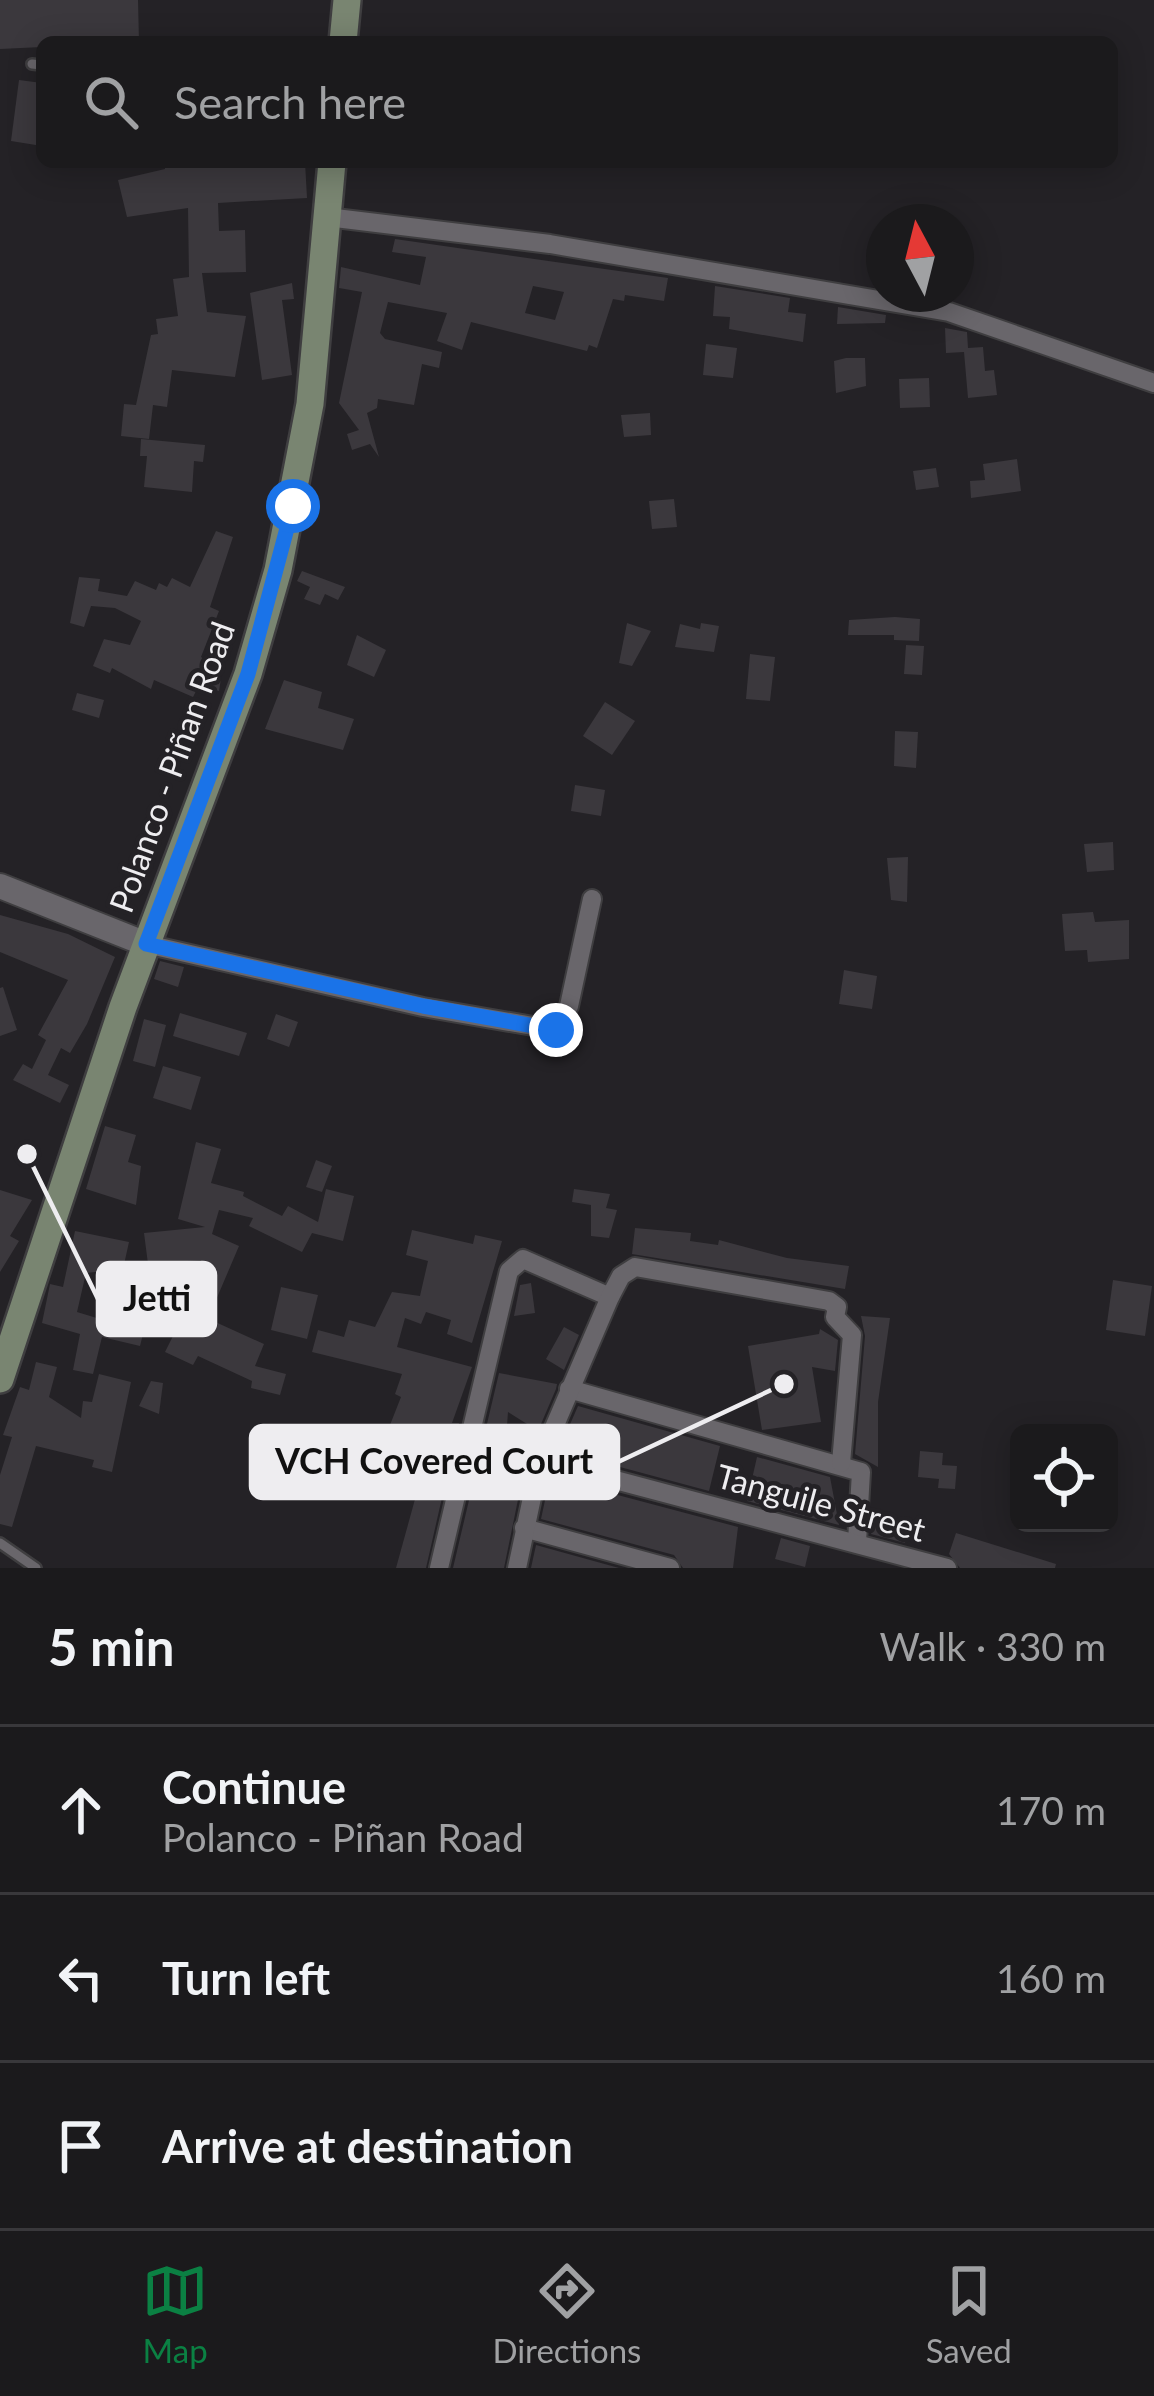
<!DOCTYPE html>
<meta charset="utf-8">
<style>
:root{--surface:#1b1a1c;--page:#282729;--text:#f1f3f6;--muted:#a0a1a3;--line:#39383b;--accent:#0b8043}
body{margin:0;font-family:Lato,sans-serif;background:var(--page);color:var(--text)}
.controls{position:absolute;right:36px;bottom:36px;display:grid;overflow:hidden;border-radius:18px;box-shadow:0 6px 30px #0003}
.controls button{width:108px;height:108px;display:grid;place-items:center;padding:0;border:0;border-bottom:3px solid var(--line);background:var(--surface);color:var(--text);font:60px sans-serif}
.compass{position:absolute;left:866px;top:204px;width:108px;height:108px;border-radius:50%;background:var(--surface);box-shadow:0 6px 30px #0003;rotate:353deg}
.stop{position:absolute;width:36px;height:36px;margin:-27px;border:9px solid #1a73e8;border-radius:50%;background:#fff}
.stop.end{background:#1a73e8;border-color:#fff;box-shadow:0 3px 12px #0008}
.list{margin:0;padding:0;list-style:none}
h2{display:flex;justify-content:space-between;align-items:center;height:156px;margin:0;padding:0 48px;font-size:51px}
h2 small{font-size:39px;font-weight:400;color:var(--muted)}
.list li{display:grid;grid-template-columns:78px 1fr auto;gap:36px;align-items:center;box-sizing:border-box;height:168px;padding:0 48px;border-top:3px solid var(--line)}
.list b{display:block;font-size:45px;white-space:nowrap}
.list p{margin:0;font-size:39px;white-space:nowrap;color:var(--muted)}
.list em{font-size:39px;font-style:normal;color:var(--muted)}
.icon{flex:none;width:66px;height:66px;fill:none;stroke:currentColor;stroke-width:2;stroke-linecap:round;stroke-linejoin:round}
.map{position:relative;flex:none;width:1154px;height:1568px;overflow:hidden}
.search{position:absolute;background:var(--surface);box-shadow:0 6px 30px #0003;left:36px;right:36px;top:36px;height:132px;display:flex;align-items:center;gap:30px;box-sizing:border-box;padding:0 42px;border-radius:18px;color:var(--muted);font-size:45px}
.sheet{height:660px;background:var(--surface)}
nav{display:flex;justify-content:space-around;align-items:center;box-sizing:border-box;height:168px;border-top:3px solid var(--line);background:var(--surface);font-size:33px;color:var(--muted)}
nav a{display:grid;justify-items:center;gap:6px}
nav .on{color:var(--accent)}
.map>svg:first-child{display:block}
.building{fill:#3b383d;fill-rule:evenodd}
.lines{fill:none;stroke-linecap:round;stroke-linejoin:round}
.service-casing{stroke:#3f3e40;stroke-width:14}
.minor-casing{stroke:#3f3e40;stroke-width:22}
.tertiary-casing{stroke:#3f3e40;stroke-width:28}
.secondary-casing{stroke:#3f3e40;stroke-width:32}
.service{stroke:#69666b;stroke-width:9}
.minor{stroke:#69666b;stroke-width:18}
.tertiary{stroke:#69666b;stroke-width:24}
.secondary{stroke:#798571;stroke-width:27}
.route{stroke:#1a73e8;stroke-width:15}
.labels{text-anchor:middle;stroke-width:9;stroke-linejoin:round;paint-order:stroke}
.street-label{font-size:33px;fill:#eeedf0;stroke:#242226}
.leader{fill:none;stroke:#eeedf0;stroke-width:4.5}
.callout-dot{fill:#eeedf0;stroke:#242226;stroke-width:4.5}
.callout{fill:#eeedf0;stroke:#eeedf0;stroke-width:4.5}
.callout-label{font-size:36px;text-anchor:middle;font-weight:bold;fill:#111}
</style>
<div class="map">
<svg width="1154" height="1568" viewBox="0 0 1154 1568">
<rect width="100%" height="100%" fill="#242226"/>
<g class="building">
<path d="M0 0H138L139 42H42V47L0 49Z"/>
<path d="M19 80 42 83V146L11 141Z"/>
<path d="M165 162H305L307 198 218 203 219 231 245 230 246 272 202 273 207 312 246 316 235 377 172 370 167 407 153 405 149 439 121 436 124 404 136 405 151 335 158 334 156 319 178 316 173 279 189 277 188 208 127 217 118 180 165 169Z"/>
<path d="M395 239 668 278 664 301 625 295 624 301 613 299 597 348 589 345 587 351 471 322 462 350 437 341 447 313 388 302 380 333 385 339 442 352 439 368 422 364 414 405 378 399 377 408 367 413 379 457 370 444 352 450 347 434 359 430 339 403 362 292 339 288 341 267 420 285 426 257 392 252ZM533 286 564 292 555 320 525 313Z"/>
<path d="M292 283 294 299 282 300 292 375 262 380 250 293Z"/>
<path d="M715 286 790 298 788 312 806 314 803 342 729 329 730 317 713 316Z"/>
<path d="M838 307 886 315 885 323 837 324Z"/>
<path d="M945 328 967 332 968 348 983 347 985 371 994 370 997 395 968 398 964 352 946 353Z"/>
<path d="M706 344 737 348 733 378 703 375Z"/>
<path d="M846 358H865L866 386 836 393 834 361Z"/>
<path d="M929 378 930 407 900 408 899 379Z"/>
<path d="M650 413 651 435 624 437 621 415Z"/>
<path d="M141 439 205 445 203 462 194 461 192 492 144 487 147 456H140Z"/>
<path d="M1017 459 1021 491 971 498 970 481 985 480 983 464Z"/>
<path d="M936 468 939 487 916 490 913 471Z"/>
<path d="M674 499 677 527 652 529 649 501Z"/>
<path d="M216 531 233 537 210 607 219 611 201 657 209 663 206 668 222 672 219 691 199 685 193 697 154 680 151 689 112 668 110 673 93 666 104 639 130 645 141 621 115 608 91 606 84 627 70 623 79 577 100 579 98 591 127 596 135 581 156 590 159 583 167 587 172 578 190 587Z"/>
<path d="M302 571 345 587 338 600 325 594 320 605 304 599 310 587 297 581Z"/>
<path d="M895 617 920 619 919 641 894 640V635H848L849 620Z"/>
<path d="M627 623 651 631 632 666 619 663Z"/>
<path d="M701 623 719 626 714 652 675 647 680 624 700 629Z"/>
<path d="M357 635 386 650 374 677 347 665Z"/>
<path d="M906 645 924 646 922 675 904 674Z"/>
<path d="M750 654 775 657 770 701 746 699Z"/>
<path d="M284 680 322 692 318 708 354 719 343 750 265 729Z"/>
<path d="M77 693 104 700 99 718 72 710Z"/>
<path d="M605 702 635 721 612 755 583 736Z"/>
<path d="M895 731 918 732 916 768 894 766Z"/>
<path d="M575 785 605 790 601 816 571 811Z"/>
<path d="M1113 842 1114 870 1087 872 1084 844Z"/>
<path d="M908 857 907 902 891 900 887 858Z"/>
<path d="M1093 912 1095 922 1129 920V959L1088 962 1087 950 1065 951 1062 914Z"/>
<path d="M0 915 68 934 115 957 87 1024 70 1053 61 1048 48 1075 69 1085 60 1103 13 1080 23 1064 32 1069 46 1040 38 1035 68 980 0 952Z"/>
<path d="M160 961 184 967 178 987 154 979Z"/>
<path d="M844 970 877 976 872 1009 839 1004Z"/>
<path d="M3 987 17 1030 0 1036V988Z"/>
<path d="M180 1013 247 1033 239 1056 173 1036Z"/>
<path d="M276 1014 298 1022 289 1047 267 1039Z"/>
<path d="M144 1019 166 1025 155 1067 133 1061Z"/>
<path d="M163 1066 201 1077 191 1110 153 1098Z"/>
<path d="M105 1126 136 1135 128 1162 141 1166 136 1205 86 1189Z"/>
<path d="M196 1142 221 1149 211 1183 244 1192 243 1196 282 1216 288 1206 318 1222 326 1189 354 1196 343 1241 312 1233 302 1252 249 1226 253 1218 219 1210 212 1234 239 1246 216 1300 189 1288 201 1260 148 1264 144 1233 205 1227 178 1219Z"/>
<path d="M316 1160 332 1166 322 1192 306 1187Z"/>
<path d="M574 1189 610 1194 606 1208 617 1210 609 1238 591 1236V1205L572 1202Z"/>
<path d="M0 1190 32 1200 10 1236 19 1241 0 1272Z"/>
<path d="M635 1228 691 1233 690 1241 718 1245 719 1240 787 1258 849 1266 845 1289 632 1254Z"/>
<path d="M412 1230 473 1244 475 1235 502 1241 472 1343 447 1334 451 1320 426 1312 421 1324 405 1318 397 1347 472 1367 452 1423H459L426 1568H396L417 1492 402 1488 406 1474 420 1478 428 1439 390 1425 401 1397 395 1394 402 1374 312 1352 318 1330 344 1337 349 1320 375 1327 392 1292 420 1296 428 1261 406 1255Z"/>
<path d="M75 1231 129 1242 123 1269 86 1273 77 1312 123 1326 127 1313 147 1318 140 1346 102 1337 93 1374 73 1370 80 1334 42 1323 50 1284 63 1287Z"/>
<path d="M1113 1280 1152 1286 1145 1336 1106 1330Z"/>
<path d="M531 1283 535 1313 514 1316 520 1285Z"/>
<path d="M281 1287 318 1295 307 1339 271 1330Z"/>
<path d="M861 1316 890 1318 878 1402V1467L855 1454 865 1336Z"/>
<path d="M211 1320 264 1344 255 1366 286 1374 280 1395 251 1388 252 1381 198 1356 193 1365 165 1352 179 1324 204 1336Z"/>
<path d="M564 1327 579 1335 564 1370 546 1359Z"/>
<path d="M820 1329 838 1340 835 1371 812 1367 821 1422 762 1430 748 1346 819 1334Z"/>
<path d="M36 1362 57 1367 49 1397 81 1418 83 1401 92 1402 99 1374 131 1382 112 1472 92 1467 94 1460 36 1446 12 1527 0 1524V1475L12 1437 3 1435 20 1387 29 1390Z"/>
<path d="M499 1373 557 1384 556 1389 538 1431 508 1412 505 1453H521V1485L504 1568H453Z"/>
<path d="M151 1381 163 1383 159 1414 139 1406Z"/>
<path d="M578 1406 720 1446 709 1491 568 1453H575L561 1445Z"/>
<path d="M920 1451 943 1453 942 1465 957 1466 955 1489 938 1488 939 1479 918 1477Z"/>
<path d="M757 1457 830 1477 839 1525 747 1501Z"/>
<path d="M550 1477 738 1527 733 1568H683L674 1555 541 1519Z"/>
<path d="M876 1513 910 1522 905 1543 871 1534Z"/>
<path d="M956 1533 1056 1564 1055 1568H960L949 1554Z"/>
<path d="M781 1538 810 1546 805 1567 775 1559Z"/>
<path d="M536 1545 619 1568H531Z"/>
</g>
<g class="lines">
<defs>
<g id="service">
<path d="M32 64 42 65"/>
<path d="M0 1543 36 1568"/>
</g>
<g id="minor">
<path d="M327 217 550 244 949 312 1154 383"/>
<path d="M146 944 423 1007 556 1030 569 1006 592 899"/>
<path d="M569 1389 861 1472 857 1542"/>
<path d="M540 1460 947 1568"/>
<path d="M524 1528 670 1568"/>
<path d="M439 1568 509 1271 523 1259 610 1297"/>
<path d="M517 1568 540 1460 610 1297 621 1276 635 1267 829 1301 837 1307 835 1317 852 1335 841 1463"/>
</g>
<path id="tertiary" d="M0 886 146 944"/>
<g id="secondary">
<path d="M343 42 347 0"/>
<path d="M0 1379 123 1007 248 674 278 570 310 404 332 162"/>
</g>
</defs>
<use href="#service" class="service-casing"/>
<use href="#minor" class="minor-casing"/>
<use href="#tertiary" class="tertiary-casing"/>
<use href="#secondary" class="secondary-casing"/>
<use href="#service" class="service"/>
<use href="#minor" class="minor"/>
<use href="#tertiary" class="tertiary"/>
<use href="#secondary" class="secondary"/>
</g>
<g class="lines">
<path class="route" d="M293 506 248 674 146 944 423 1006 556 1030"/>
</g>
<g class="labels">
<g class="street-label">
<text transform="translate(172 767) rotate(-70)" y="12">Polanco - Piñan Road</text>
<text transform="translate(821 1503) rotate(15)" y="12">Tanguile Street</text>
</g>
</g>
<path class="leader" d="M27 1154L98 1299M784 1384L618 1462"/>
<g class="callout-dot">
<circle cx="27" cy="1154" r="12"/>
<circle cx="784" cy="1384" r="12"/>
</g>
<g class="callout">
<rect x="98" y="1263" width="117" height="72" rx="12"/>
<rect x="251" y="1426" width="367" height="72" rx="12"/>
</g>
<g class="callout-label">
<text x="157" y="1311">Jetti</text>
<text x="434" y="1474">VCH Covered Court</text>
</g>
</svg>
<div class="controls">
<button><svg class="icon" aria-label="locate" viewBox="0 0 24 24"><circle cx="12" cy="12" r="6"/><path d="M12 2v4M12 18v4M2 12h4M18 12h4"/></svg></button>
</div>
<svg class="compass" viewBox="-18 -18 36 36"><path d="M0-13l5 13h-10z" fill="#e53935"/><path d="M0 13l5-13h-10z" fill="#a0a1a3"/></svg>
<div class="stop" style="left:293px;top:506px"></div>
<div class="stop end" style="left:556px;top:1030px"></div>
<div class="search"><svg class="icon" aria-label="search" viewBox="0 0 24 24"><circle cx="10" cy="10" r="6"/><path d="M15 15l6 6"/></svg>Search here</div>
</div>
<section class="sheet">
<h2>5 min<small>Walk · 330 m</small></h2>
<ul class="list">
<li><svg class="icon" aria-label="ahead" viewBox="0 0 24 24"><path d="M12 20V5M6 11l6-6 6 6"/></svg><div><b>Continue</b><p>Polanco - Piñan Road</p></div><em>170 m</em></li>
<li><svg class="icon" aria-label="left" viewBox="0 0 24 24"><path d="M17 20v-9H6M10 6l-5 5 5 5"/></svg><div><b>Turn left</b></div><em>160 m</em></li>
<li><svg class="icon" aria-label="arrive" viewBox="0 0 24 24"><path d="M6 21V4h12l-3 4 3 4H6"/></svg><div><b>Arrive at destination</b></div></li>
</ul>
</section>
<nav>
<a class="on"><svg class="icon" aria-label="map" viewBox="0 0 24 24"><path d="M3 6l6-2 6 2 6-2v14l-6 2-6-2-6 2zM9 4v14M15 6v14"/></svg>Map</a>
<a><svg class="icon" aria-label="directions" viewBox="0 0 24 24"><path d="M12 3l9 9-9 9-9-9zM9 14v-3h6M13 9l2 2-2 2"/></svg>Directions</a>
<a><svg class="icon" aria-label="saved" viewBox="0 0 24 24"><path d="M7 4h10v16l-5-4-5 4z"/></svg>Saved</a>
</nav>
